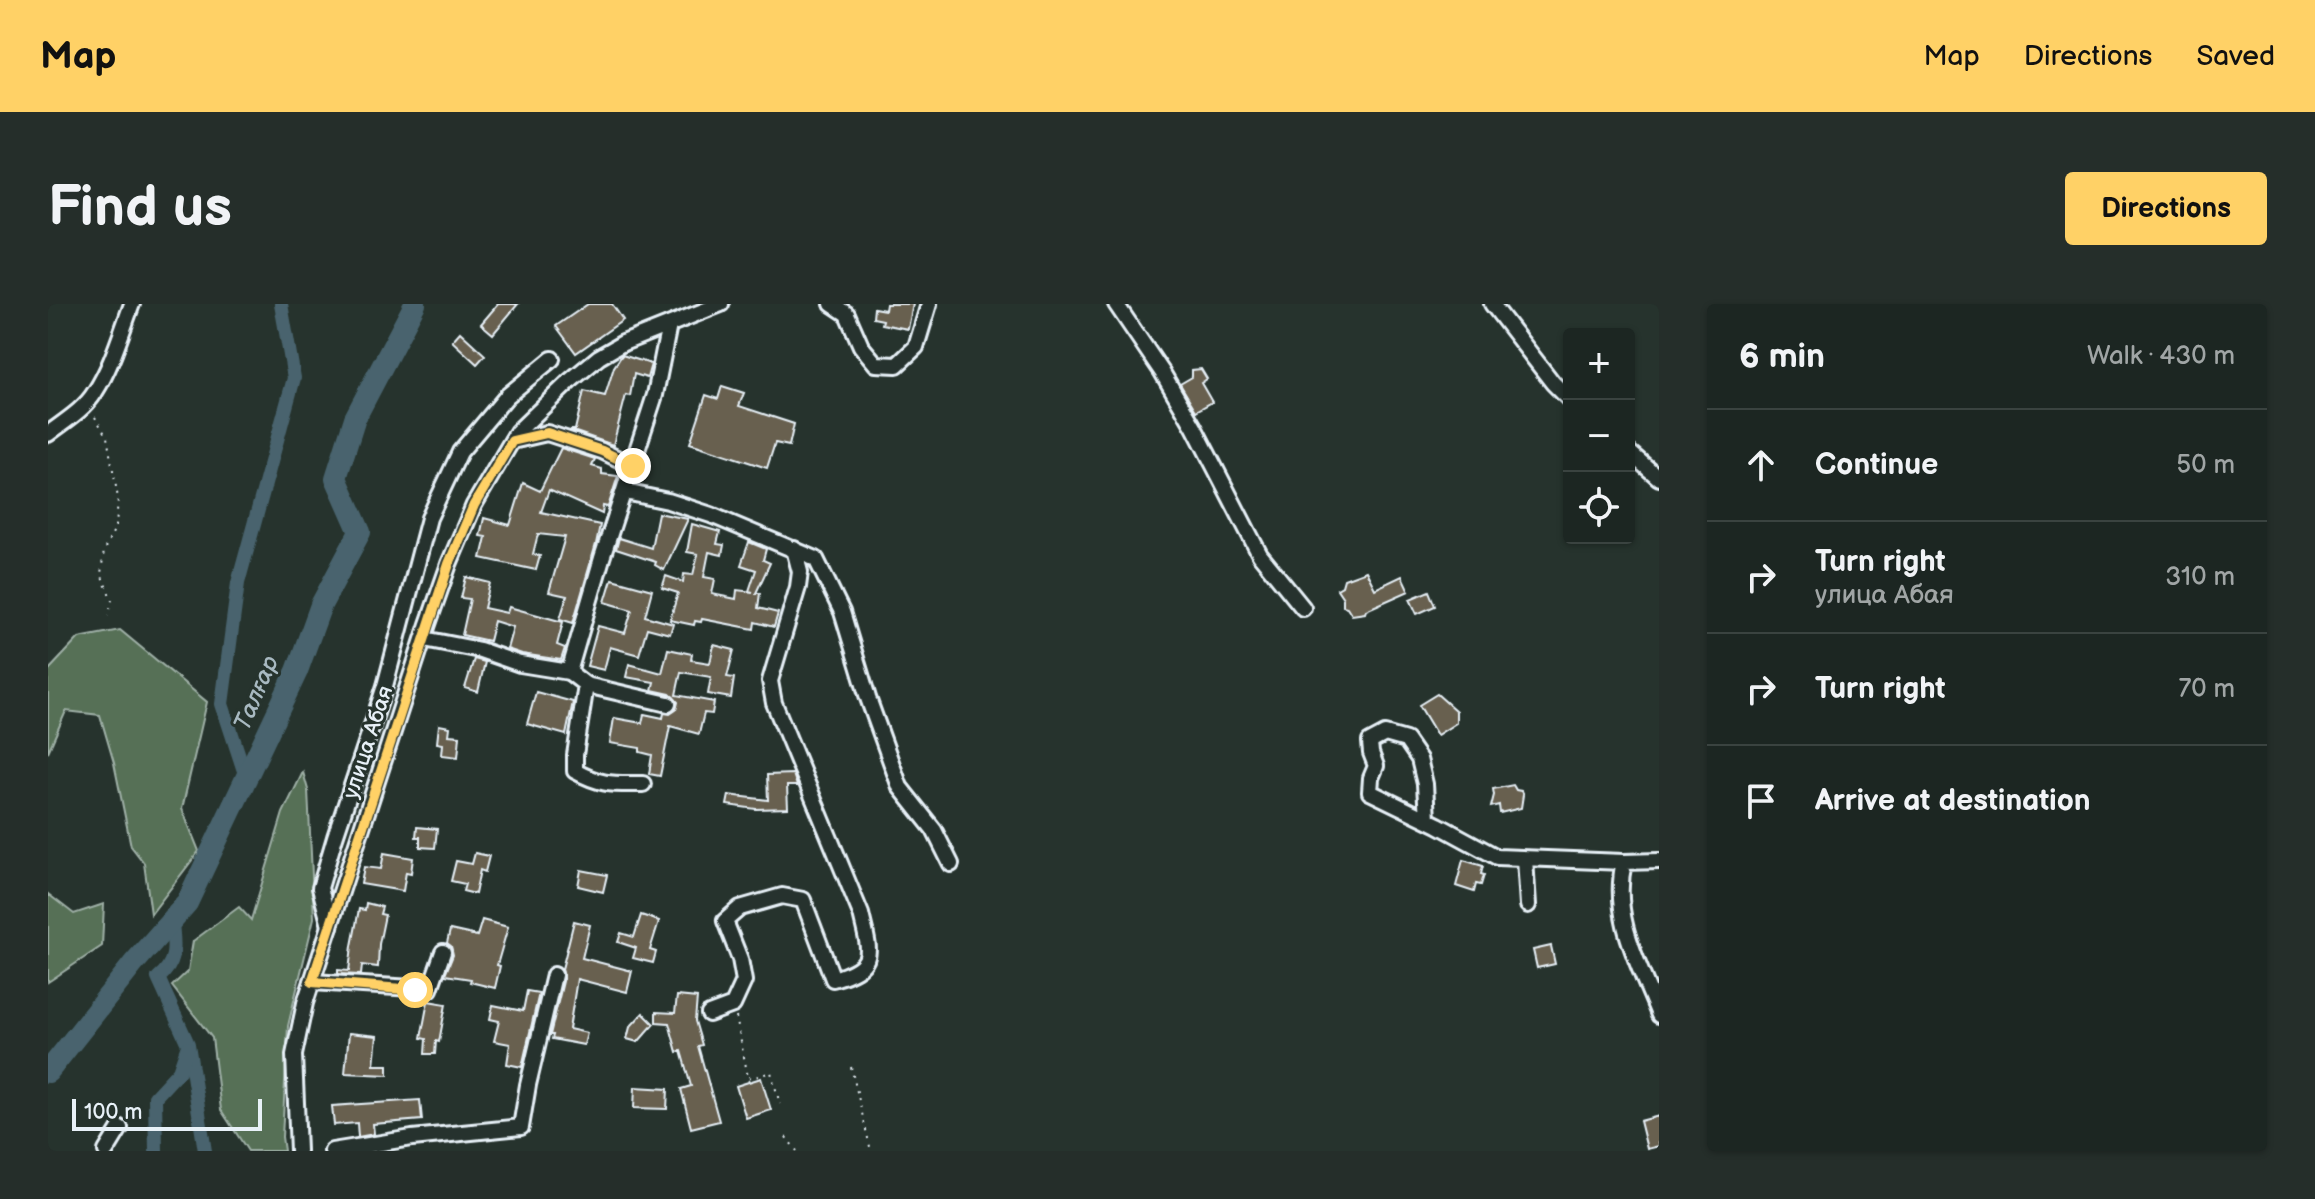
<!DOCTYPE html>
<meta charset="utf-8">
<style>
:root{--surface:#1c2622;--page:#252e2a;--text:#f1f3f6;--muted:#a0a5a5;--line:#3a4340;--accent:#ffd166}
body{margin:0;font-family:"Balsamiq Sans",sans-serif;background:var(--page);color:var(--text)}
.controls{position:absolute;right:24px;top:24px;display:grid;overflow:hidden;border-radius:8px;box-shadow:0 2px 6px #0004}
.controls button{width:72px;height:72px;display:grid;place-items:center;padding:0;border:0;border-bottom:2px solid var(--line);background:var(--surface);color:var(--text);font:40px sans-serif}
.scale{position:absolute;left:24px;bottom:20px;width:190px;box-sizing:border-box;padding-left:8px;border:4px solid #e8f1f8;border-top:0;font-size:22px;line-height:28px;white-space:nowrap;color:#e8f1f8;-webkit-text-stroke:6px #26332d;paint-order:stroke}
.stop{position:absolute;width:24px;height:24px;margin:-18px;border:6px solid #ffd166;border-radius:50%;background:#fff}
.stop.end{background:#ffd166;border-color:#fff;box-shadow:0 2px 8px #0008}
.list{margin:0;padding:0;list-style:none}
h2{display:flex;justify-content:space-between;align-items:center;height:104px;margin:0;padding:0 32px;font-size:34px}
h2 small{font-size:26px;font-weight:400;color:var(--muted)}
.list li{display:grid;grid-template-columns:52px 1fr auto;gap:24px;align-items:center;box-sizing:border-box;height:112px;padding:0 32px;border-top:2px solid var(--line)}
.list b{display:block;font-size:30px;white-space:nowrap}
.list p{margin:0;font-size:26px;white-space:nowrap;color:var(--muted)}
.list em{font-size:26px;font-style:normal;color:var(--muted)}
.icon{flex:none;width:44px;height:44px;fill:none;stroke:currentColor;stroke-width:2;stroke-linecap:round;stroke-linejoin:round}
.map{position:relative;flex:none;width:1611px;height:847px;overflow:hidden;border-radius:8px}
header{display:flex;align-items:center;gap:48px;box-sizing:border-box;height:112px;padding:0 40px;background:var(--accent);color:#111}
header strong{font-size:38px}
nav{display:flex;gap:44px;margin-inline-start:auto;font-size:28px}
.intro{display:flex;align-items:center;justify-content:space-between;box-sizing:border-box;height:192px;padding:0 48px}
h1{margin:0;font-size:56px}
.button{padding:20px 36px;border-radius:8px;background:var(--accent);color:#111;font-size:28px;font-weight:700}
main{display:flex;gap:48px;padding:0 48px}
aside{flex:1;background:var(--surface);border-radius:8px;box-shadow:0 2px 6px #0004}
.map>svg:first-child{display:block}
.green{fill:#567056;stroke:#9fb0a7;stroke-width:2}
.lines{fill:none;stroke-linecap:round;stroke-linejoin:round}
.canal{stroke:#48646e;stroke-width:14}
.river{stroke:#48646e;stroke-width:22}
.building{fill:#676150;stroke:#e8f1f8;stroke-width:2}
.minor-casing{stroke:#e8f1f8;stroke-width:20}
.path{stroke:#e8f1f8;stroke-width:2;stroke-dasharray:2 6;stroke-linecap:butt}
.minor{stroke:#26332d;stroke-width:14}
.route{stroke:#ffd166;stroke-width:10}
.labels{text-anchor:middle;stroke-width:6;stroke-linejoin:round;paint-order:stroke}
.street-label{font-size:22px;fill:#e8f1f8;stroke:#26332d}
.water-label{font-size:24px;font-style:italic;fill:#a8b9c1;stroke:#26332d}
</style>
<header>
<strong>Map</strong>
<nav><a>Map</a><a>Directions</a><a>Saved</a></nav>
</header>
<div class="intro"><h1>Find us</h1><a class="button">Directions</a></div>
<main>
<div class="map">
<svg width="1611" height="847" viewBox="0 0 1611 847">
<rect width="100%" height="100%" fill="#26332d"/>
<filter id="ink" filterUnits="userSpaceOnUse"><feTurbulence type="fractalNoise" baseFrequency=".0125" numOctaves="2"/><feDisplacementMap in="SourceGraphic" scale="16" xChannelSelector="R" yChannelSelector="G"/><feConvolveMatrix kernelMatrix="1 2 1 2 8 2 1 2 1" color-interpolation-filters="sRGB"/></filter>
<g filter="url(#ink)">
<g class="green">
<path d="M72 326 159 398 134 505 151 547 103 610 96 559 83 542 66 459 52 411 18 407 0 448V367L31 334Z"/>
<path d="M255 468 260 486 266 614 240 722 234 833 236 847H200L173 806 164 734 124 682 140 667 145 637 191 603 203 616 235 509Z"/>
<path d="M0 590 26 610 56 600 54 642 0 678Z"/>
</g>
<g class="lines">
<g class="canal">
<path d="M199 476 174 400 190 279 246 74 233 0"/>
<path d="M124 619C126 642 130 658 110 674L140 740 157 847"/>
<path d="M108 847 107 793 131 767 139 744"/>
</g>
<path class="river" d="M0 768 86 659 139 599 249 367 273 301 312 228 288 174 307 114 367 0"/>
</g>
<g class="building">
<path d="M450 0H470L445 30 433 20Z"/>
<path d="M540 0H564L575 16 528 49 508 22Z"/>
<path d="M838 0H865L860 25 834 20 835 16 825 14 826 4 837 6Z"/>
<path d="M412 28 437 51 429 60 404 37Z"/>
<path d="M574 51 603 60 599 74 586 70 582 92 578 91 565 141 522 126H527L536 87 557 92 566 63Z"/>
<path d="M1153 65 1159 75 1153 79 1164 98 1148 107 1132 80 1144 73V66Z"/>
<path d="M674 82 696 89 691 102 746 120 741 142 727 139 719 164 642 139 658 91 670 95Z"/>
<path d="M513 144 547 155 544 162 554 165V170L570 172 560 203 555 202 554 210 501 186 493 208 552 221 548 240 525 319 512 315 519 292 501 288 517 233 490 230 485 250 492 252 488 266 433 254 438 233 432 232 436 214 462 221 475 179 492 187Z"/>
<path d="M610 209 640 215 616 266 607 261 608 258 568 245 571 234 603 244Z"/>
<path d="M644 220 672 228 669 240 676 241 674 251 661 248 656 273 667 275 664 290 688 295 689 286 705 288 701 287 708 266 693 261 701 238 718 245 715 256 722 259 708 289H712L710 304 730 309 726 323 707 318 706 325 654 315 653 318 647 317 646 321 622 316 630 289 614 284 618 272 635 278 636 270 645 271 650 250 639 248Z"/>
<path d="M1318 267 1327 285 1354 272 1361 287 1318 306 1317 309 1304 311 1299 303 1295 302V294L1289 285 1294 282 1296 275Z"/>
<path d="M418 273 442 279 436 304 459 309 461 303 515 318 509 341 517 344 513 356 474 350 459 345 465 323 446 317 441 337 414 331 422 295 413 294Z"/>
<path d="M564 275 604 286 597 312 625 320 622 330 599 324 591 351 562 343 556 366 539 362 550 322 577 329 584 306 557 298Z"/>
<path d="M1381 287 1387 302 1369 310 1362 295Z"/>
<path d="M666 341 686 346 679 373 686 374 683 394 660 390 663 373 633 368 628 391 666 398 664 410 656 409 651 430 622 422 612 472 601 470 604 451 592 448V444L562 439 566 414 594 419 596 410 615 414 616 409 622 410 628 406 630 398 622 390 604 386 606 378 578 373 581 360 614 369 620 345 644 350 643 356 662 359Z"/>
<path d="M426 355 437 358 430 388 417 384Z"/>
<path d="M488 388 525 398 518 431 479 420Z"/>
<path d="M1389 390 1408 407V419L1389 431 1371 401Z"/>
<path d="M391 421 402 423 401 431 412 432 410 453 394 451 395 440 389 439Z"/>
<path d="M745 470 749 482H739L740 504 708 505 679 501 681 491 720 496 719 471Z"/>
<path d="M1465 481 1468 486 1473 487 1475 491 1473 504 1452 509 1451 501 1443 503 1446 491 1445 485Z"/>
<path d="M369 523 389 525 387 544 372 543V533H368Z"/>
<path d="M336 549 365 554 363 569 358 568 355 587 313 580 316 563 333 565Z"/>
<path d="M427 549 441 552 437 568 432 566 427 590 415 587 417 580 403 577 408 557 424 560Z"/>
<path d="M1415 556 1435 562 1433 570 1436 571 1433 581 1428 580 1426 588 1408 582Z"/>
<path d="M533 566 559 571 555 588 530 582Z"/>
<path d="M318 599 334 603 332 610 337 611 331 640 330 663 314 661 313 671 290 670V666L301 667 304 642 311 605 317 606Z"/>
<path d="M593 611 611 617 602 646 608 648 605 659 585 654 588 644 570 638 573 629 586 633Z"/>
<path d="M434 616 460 623 449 661 452 662 447 684 422 678 423 675 397 671 405 651 403 642 399 639 402 626 429 632Z"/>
<path d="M526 617 542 621 534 654 584 667 579 688 529 675 521 725 539 729 536 741 504 735 505 731H502L516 673 514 665Z"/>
<path d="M1503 642 1507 660 1489 664 1485 646Z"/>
<path d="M479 687 491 689 474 763 459 760 462 740 446 737 451 717 442 715 445 701 475 707Z"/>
<path d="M629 692 649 694 647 717 654 741 650 742 671 817 643 824 633 785 643 782 633 747 629 748 621 719 608 718V708L627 709Z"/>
<path d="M380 697 398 700 391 738 388 737 387 750H377L378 735 373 734Z"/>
<path d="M595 709 606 720 590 738 579 735 582 723Z"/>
<path d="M301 729 329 732 326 761H340V771L297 769Z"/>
<path d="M713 774 723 806 698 814 688 782Z"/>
<path d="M587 783 620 785 619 805 586 804Z"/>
<path d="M372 796 374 816 325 820 326 830 310 833 309 819 286 821 284 802Z"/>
<path d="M1611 812V842L1599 845 1592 817Z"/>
</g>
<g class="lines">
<defs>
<g id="minor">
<path d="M784 0 799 10 813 42 828 60 849 61 868 43 881 0"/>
<path d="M1068 0 1114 68 1146 123 1212 251 1255 304"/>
<path d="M1444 0 1505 79 1521 95"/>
<path d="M0 130C17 117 36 106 47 88 64 62 73 29 84 0"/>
<path d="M464 137 499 129 554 147 585 162"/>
<path d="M1581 148 1611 174"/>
<path d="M577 188 620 197 663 211 768 255 794 308 820 394 852 483 886 526 903 560"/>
<path d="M376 335 432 346 472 360 521 368"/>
<path d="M538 381 527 451V467C554 482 566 480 595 480"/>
<path d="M620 400 538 381 521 368 554 254 607 91 621 21"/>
<path d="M1379 515 1377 480 1371 455 1358 436 1337 430 1322 438 1323 449 1328 462 1323 474 1322 488 1390 521 1449 553 1576 558"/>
<path d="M1477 555 1480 601"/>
<path d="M1611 557 1576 558C1563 613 1591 660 1611 711"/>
<path d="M282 622 272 584 287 533 337 382 381 214 412 148 459 92 504 55"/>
<path d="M264 678 382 685 395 648"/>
<path d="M661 710 685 701 696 677 692 655 677 617 692 604 734 592 755 596 785 675C830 662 822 649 813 610L726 399 722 377 750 283 752 268 746 245"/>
<path d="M58 847 72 824"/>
<path d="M250 847 246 751 257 699 380 320 401 260 426 201 469 128 522 77 551 53 575 39 673 0"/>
<path d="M284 847 364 834 473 823 480 781 506 671"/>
</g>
</defs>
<use href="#minor" class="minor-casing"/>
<g class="path">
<path d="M47 113 59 133 70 194 68 222 56 246 53 270 64 296 60 312"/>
<path d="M688 713 701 778"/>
<path d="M803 763 823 847"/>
<path d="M701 773 704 774 723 768 732 800"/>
<path d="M738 833 749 847"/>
</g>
<use href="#minor" class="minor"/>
</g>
</g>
<g class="lines" filter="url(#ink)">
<path class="route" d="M367 686 264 678 401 260 426 201 464 137 499 129 554 147 585 162"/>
</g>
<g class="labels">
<g class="street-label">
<text transform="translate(319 438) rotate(-72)" y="8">улица Абая</text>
</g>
<g class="water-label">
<text transform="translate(208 389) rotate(-67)" y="8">Талғар</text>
</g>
</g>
</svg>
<div class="controls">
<button>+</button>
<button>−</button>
<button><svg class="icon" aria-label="locate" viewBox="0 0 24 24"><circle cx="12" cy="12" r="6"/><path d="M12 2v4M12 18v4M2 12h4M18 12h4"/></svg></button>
</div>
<div class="scale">100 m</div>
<div class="stop" style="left:367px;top:686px"></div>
<div class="stop end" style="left:585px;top:162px"></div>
</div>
<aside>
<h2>6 min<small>Walk · 430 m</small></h2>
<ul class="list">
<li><svg class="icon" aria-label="ahead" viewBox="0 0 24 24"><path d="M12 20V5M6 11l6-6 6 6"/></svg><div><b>Continue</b></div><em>50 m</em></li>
<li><svg class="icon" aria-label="right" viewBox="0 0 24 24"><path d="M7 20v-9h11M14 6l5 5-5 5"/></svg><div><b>Turn right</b><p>улица Абая</p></div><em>310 m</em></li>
<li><svg class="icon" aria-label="right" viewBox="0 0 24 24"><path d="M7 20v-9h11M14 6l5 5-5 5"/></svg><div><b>Turn right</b></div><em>70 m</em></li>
<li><svg class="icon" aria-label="arrive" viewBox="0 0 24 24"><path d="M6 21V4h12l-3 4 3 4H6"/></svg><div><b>Arrive at destination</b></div></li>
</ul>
</aside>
</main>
